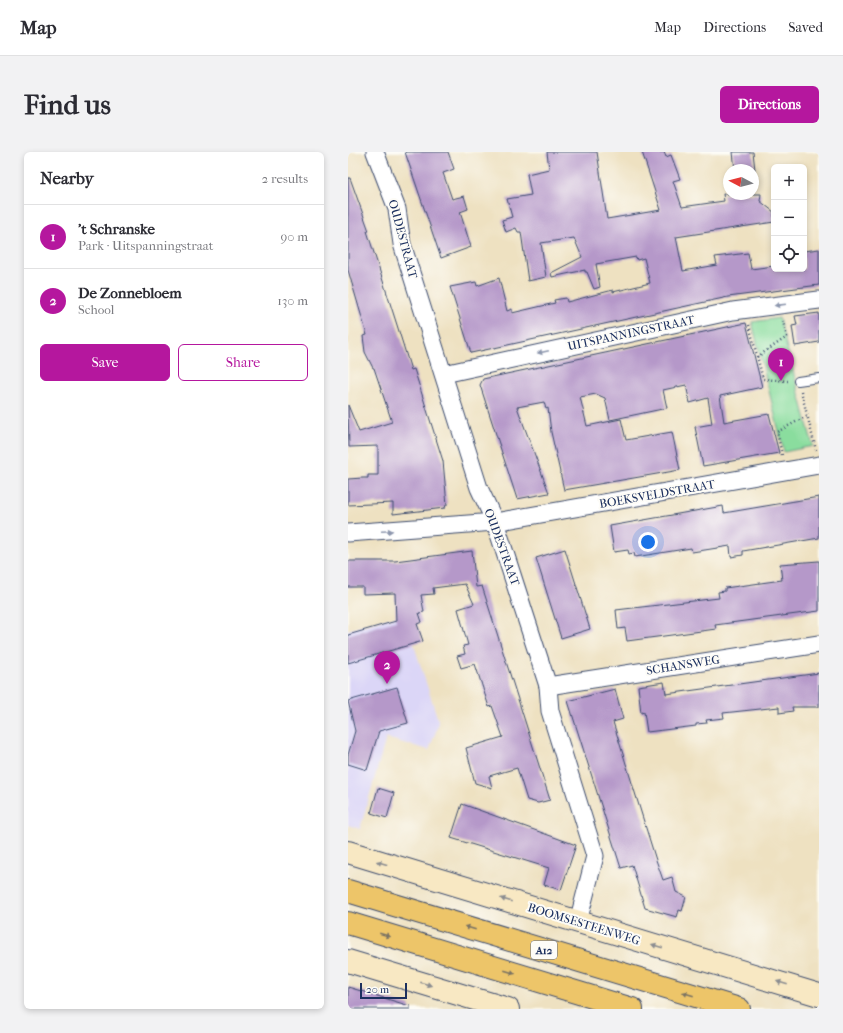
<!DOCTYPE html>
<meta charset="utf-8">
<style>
:root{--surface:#fff;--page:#f2f2f3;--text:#2b2b33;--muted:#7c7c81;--line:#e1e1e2;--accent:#b5179e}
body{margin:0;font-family:"IM FELL French Canon",serif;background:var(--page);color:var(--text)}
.controls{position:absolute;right:12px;top:12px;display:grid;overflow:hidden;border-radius:6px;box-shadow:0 2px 6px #0003}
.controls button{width:36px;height:36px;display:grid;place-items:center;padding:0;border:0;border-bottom:1px solid var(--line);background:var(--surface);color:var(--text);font:20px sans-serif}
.compass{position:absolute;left:375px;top:12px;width:36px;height:36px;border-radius:50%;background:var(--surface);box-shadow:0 2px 6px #0003;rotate:277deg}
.scale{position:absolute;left:12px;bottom:10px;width:47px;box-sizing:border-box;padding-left:4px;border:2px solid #1b2f5e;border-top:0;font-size:11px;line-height:14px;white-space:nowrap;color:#1b2f5e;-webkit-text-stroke:3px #fdfcf7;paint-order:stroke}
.you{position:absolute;left:300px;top:390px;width:14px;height:14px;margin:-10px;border:3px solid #fff;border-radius:50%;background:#1a73e8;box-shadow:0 0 0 6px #1a73e833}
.badge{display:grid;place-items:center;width:26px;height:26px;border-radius:50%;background:var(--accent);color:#fff;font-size:13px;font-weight:700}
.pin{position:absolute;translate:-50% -33px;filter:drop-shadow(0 1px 2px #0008)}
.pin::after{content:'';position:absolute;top:21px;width:14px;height:12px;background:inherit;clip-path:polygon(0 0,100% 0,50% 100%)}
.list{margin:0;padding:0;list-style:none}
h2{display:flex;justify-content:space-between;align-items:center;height:52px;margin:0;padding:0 16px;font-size:17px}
h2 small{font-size:13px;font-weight:400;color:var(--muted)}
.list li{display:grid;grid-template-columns:26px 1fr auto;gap:12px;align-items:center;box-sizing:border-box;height:64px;padding:0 16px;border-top:1px solid var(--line)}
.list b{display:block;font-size:15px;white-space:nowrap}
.list p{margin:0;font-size:13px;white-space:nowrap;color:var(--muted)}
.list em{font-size:13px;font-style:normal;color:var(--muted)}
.actions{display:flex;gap:8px;padding:12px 16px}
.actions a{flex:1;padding:9px 0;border:1px solid var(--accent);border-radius:6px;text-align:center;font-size:14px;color:var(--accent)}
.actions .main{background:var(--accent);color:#fff}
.icon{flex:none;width:22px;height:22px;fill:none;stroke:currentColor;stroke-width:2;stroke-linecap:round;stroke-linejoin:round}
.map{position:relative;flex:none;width:471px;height:857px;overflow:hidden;border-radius:6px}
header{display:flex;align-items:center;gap:24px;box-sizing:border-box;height:56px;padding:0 20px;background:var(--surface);border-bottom:1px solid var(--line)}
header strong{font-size:19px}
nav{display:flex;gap:22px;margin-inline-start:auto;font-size:14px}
.intro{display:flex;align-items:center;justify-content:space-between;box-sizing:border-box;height:96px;padding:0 24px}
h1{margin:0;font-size:28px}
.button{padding:10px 18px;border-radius:6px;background:var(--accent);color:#fff;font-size:14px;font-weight:700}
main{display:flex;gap:24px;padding:0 24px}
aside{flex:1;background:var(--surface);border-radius:6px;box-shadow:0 2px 6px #0003}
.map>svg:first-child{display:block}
.built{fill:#dbd6f7}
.green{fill:#8add9e;stroke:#52867e}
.building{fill:#b598c9}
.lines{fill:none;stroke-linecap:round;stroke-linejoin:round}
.lane-casing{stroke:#3b4a6d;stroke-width:10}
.street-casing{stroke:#3b4a6d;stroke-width:19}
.secondary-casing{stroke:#3b4a6d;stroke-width:24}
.highway-casing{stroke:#3b4a6d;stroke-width:24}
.path{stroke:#3b4a6d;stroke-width:2.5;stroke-dasharray:1 3;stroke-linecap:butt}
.lane{stroke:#fff;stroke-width:8}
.street{stroke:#fff;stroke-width:17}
.secondary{stroke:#f8e8c3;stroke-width:22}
.highway{stroke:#edc569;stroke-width:22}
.oneway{fill:#8d97ae}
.oneway2{fill:#8a8c90}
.oneway3{fill:#797263}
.labels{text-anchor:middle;stroke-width:4;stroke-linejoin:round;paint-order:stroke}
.shield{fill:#fdfcf7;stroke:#5f6c8c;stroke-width:1}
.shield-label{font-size:11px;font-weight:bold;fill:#1b2f5e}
.street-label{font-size:12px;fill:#1b2f5e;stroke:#fdfcf7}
</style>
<header>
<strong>Map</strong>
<nav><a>Map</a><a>Directions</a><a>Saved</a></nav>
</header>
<div class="intro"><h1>Find us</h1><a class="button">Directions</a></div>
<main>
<aside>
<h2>Nearby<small>2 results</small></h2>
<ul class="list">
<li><span class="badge">1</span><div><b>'t Schranske</b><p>Park · Uitspanningstraat</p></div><em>90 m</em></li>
<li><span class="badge">2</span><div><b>De Zonnebloem</b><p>School</p></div><em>130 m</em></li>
</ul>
<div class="actions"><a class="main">Save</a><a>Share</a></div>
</aside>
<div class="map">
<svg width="471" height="857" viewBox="0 0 471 857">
<rect width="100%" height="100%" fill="#fdfcf7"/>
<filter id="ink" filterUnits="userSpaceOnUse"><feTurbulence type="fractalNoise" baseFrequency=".025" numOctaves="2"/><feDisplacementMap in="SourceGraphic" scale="8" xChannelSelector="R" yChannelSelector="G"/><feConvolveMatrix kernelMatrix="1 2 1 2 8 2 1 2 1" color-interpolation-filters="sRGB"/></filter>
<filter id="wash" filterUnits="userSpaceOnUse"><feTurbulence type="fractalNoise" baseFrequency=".012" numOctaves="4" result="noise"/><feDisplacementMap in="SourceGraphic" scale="16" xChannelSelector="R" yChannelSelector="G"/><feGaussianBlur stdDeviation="0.9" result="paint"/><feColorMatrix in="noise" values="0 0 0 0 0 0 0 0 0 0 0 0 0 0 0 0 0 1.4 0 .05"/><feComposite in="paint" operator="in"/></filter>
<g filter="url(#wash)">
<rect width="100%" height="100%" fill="#eee1c1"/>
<path class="built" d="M56 462 91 571 81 598 38 586 12 677 0 673V478Z"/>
<path class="green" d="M431 166 465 294 436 300 404 170Z"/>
<g id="blocks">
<g class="building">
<path d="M57 0H100L106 17 95 21 104 47 116 44 120 57 112 60 123 95 93 106Z"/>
<path d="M199 0H249L259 67 313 58 294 0H316L318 5 323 3 332 27 325 29 334 55 376 49 375 42H413L412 49 426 60V70L328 85 335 119 369 113 367 105 400 101 403 117 426 114V117H456V99L471 97V133L380 145 123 201 102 135 128 130 129 134 151 126 159 159 164 157V161L207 151 206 148 218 146 219 150 265 138V140L302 131 296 106 289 108 288 105 248 112 252 135 246 137 239 120H237V118L204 125 203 121 234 105 226 86 193 91 198 125 180 129 173 80H170L168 76 158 80 154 68 164 65 159 47 183 43 179 22 201 17Z"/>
<path d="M385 0H405L407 18H387Z"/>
<path d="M0 26H2L21 79H19L49 173 63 218 66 217 95 309 99 353H98L97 356 45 362V351L0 353V327L15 326H20V323H30V294L1 295 0 253 11 280 44 270 26 216H25L17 200 15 184 19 183 0 118Z"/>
<path d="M471 161V190L447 194 444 174 449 173 447 164Z"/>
<path d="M398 171 414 235 372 244 376 270 421 262 431 301 355 314 347 275 364 272 360 246 342 251 338 233 315 238 319 256 262 268 257 246 248 242 232 245 239 274 273 267 278 288 324 280 332 318 216 338 203 280 200 256 198 257 196 250 169 255 201 341 169 347 132 233 135 227Z"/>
<path d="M471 345V386L395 399V403L383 405 382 394 344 400 343 396 287 405 286 401 281 402 280 398 266 400 262 374 375 354 376 361Z"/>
<path d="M217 397 242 477 213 486 188 406Z"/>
<path d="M124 399 128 435 134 434 202 648 190 651 179 648 169 616 141 624 144 636 127 631 118 596 155 585 144 554 141 555 127 512 113 516 109 504 117 502 115 494 120 493 110 457 126 452 117 432 85 436 86 442 73 443 76 460 71 461 74 470 69 472 75 489 0 511V483L48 469 47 441 15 442V435H0V409H47Z"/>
<path d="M471 409V459L367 473 368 477 279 489 277 476 270 477 268 458 371 446 370 440 377 439V436L434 428 432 412Z"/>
<path d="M471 521V555H444L445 559 431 561V555L375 561 376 566 358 568 359 571 348 572V574L299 580 296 560 293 561 290 534 316 530 318 542Z"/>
<path d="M49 535 60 571 31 579 19 618 0 612V603L7 579 0 549Z"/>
<path d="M267 537 275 567 265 570 307 705 315 728 324 725 328 740 338 745 334 759 331 758 329 765 297 756 284 713 273 716 220 549Z"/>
<path d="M30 636 46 641 39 666 23 661Z"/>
<path d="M114 652 228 693 213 738 196 733 201 716 103 686Z"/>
<path d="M0 835 62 854V857H0Z"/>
</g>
</g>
</g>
<g filter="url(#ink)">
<use href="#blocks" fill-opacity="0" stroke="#3b4a6d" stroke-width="1"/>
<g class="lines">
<defs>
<path id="lane" d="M450 229 471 226"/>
<g id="street">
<path d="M27 0 49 57 54 92 131 336 147 370 200 534 202 559 247 704 230 770"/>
<path d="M96 222 385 159 471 148"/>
<path d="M0 381 147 370 471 313"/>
<path d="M200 534 471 492"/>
</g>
<g id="secondary">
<path d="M0 700 471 843"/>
<path d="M0 809 160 857"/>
</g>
<g id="highway">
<path d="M0 739 391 857"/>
<path d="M0 771 284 857"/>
</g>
</defs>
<use href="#lane" class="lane-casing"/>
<use href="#street" class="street-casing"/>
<use href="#secondary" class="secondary-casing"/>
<use href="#highway" class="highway-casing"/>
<g class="path">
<path d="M401 173 415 227 440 229"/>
<path d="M409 205 439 185 435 169"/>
<path d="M453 239 468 298"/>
<path d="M434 303 429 280 459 264"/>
</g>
<use href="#lane" class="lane"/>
<use href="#street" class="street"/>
<use href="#secondary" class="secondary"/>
<use href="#highway" class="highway"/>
</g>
<defs><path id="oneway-solid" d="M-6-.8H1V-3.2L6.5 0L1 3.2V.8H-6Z"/></defs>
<g class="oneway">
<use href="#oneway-solid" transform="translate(432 153) rotate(173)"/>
<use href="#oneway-solid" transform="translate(195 200) rotate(168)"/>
<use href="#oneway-solid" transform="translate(39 379) rotate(-3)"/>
</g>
<g class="oneway2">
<use href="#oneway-solid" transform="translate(34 711) rotate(-163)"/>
<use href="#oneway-solid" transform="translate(158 748) rotate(-163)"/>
<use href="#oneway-solid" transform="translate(309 794) rotate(-163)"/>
<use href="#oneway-solid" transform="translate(434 831) rotate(-163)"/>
<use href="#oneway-solid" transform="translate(78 832) rotate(17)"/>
</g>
<g class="oneway3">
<use href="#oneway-solid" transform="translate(122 776) rotate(-163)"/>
<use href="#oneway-solid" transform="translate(37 783) rotate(17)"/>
<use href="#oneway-solid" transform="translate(162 820) rotate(17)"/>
<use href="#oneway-solid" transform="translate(340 842) rotate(-163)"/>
</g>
</g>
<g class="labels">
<rect class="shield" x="183" y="789" width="26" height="18" rx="3"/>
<g class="shield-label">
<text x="196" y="802">A12</text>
</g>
<g class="street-label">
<text transform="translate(55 87) rotate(75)" y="4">OUDESTRAAT</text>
<text transform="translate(283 181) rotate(-12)" y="4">UITSPANNINGSTRAAT</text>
<text transform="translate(309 342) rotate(-10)" y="4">BOEKSVELDSTRAAT</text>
<text transform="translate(154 395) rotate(70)" y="4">OUDESTRAAT</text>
<text transform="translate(335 513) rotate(-9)" y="4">SCHANSWEG</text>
<text transform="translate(236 772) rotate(17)" y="4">BOOMSESTEENWEG</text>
</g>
</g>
</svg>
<div class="controls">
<button>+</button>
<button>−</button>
<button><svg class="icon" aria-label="locate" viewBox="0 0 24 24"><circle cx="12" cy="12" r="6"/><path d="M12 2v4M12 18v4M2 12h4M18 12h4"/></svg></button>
</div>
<svg class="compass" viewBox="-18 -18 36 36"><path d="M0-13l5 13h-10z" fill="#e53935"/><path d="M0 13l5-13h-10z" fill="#7c7c81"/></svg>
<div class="scale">20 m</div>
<div class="you"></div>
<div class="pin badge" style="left:433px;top:229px">1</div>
<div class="pin badge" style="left:39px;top:532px">2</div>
</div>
</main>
